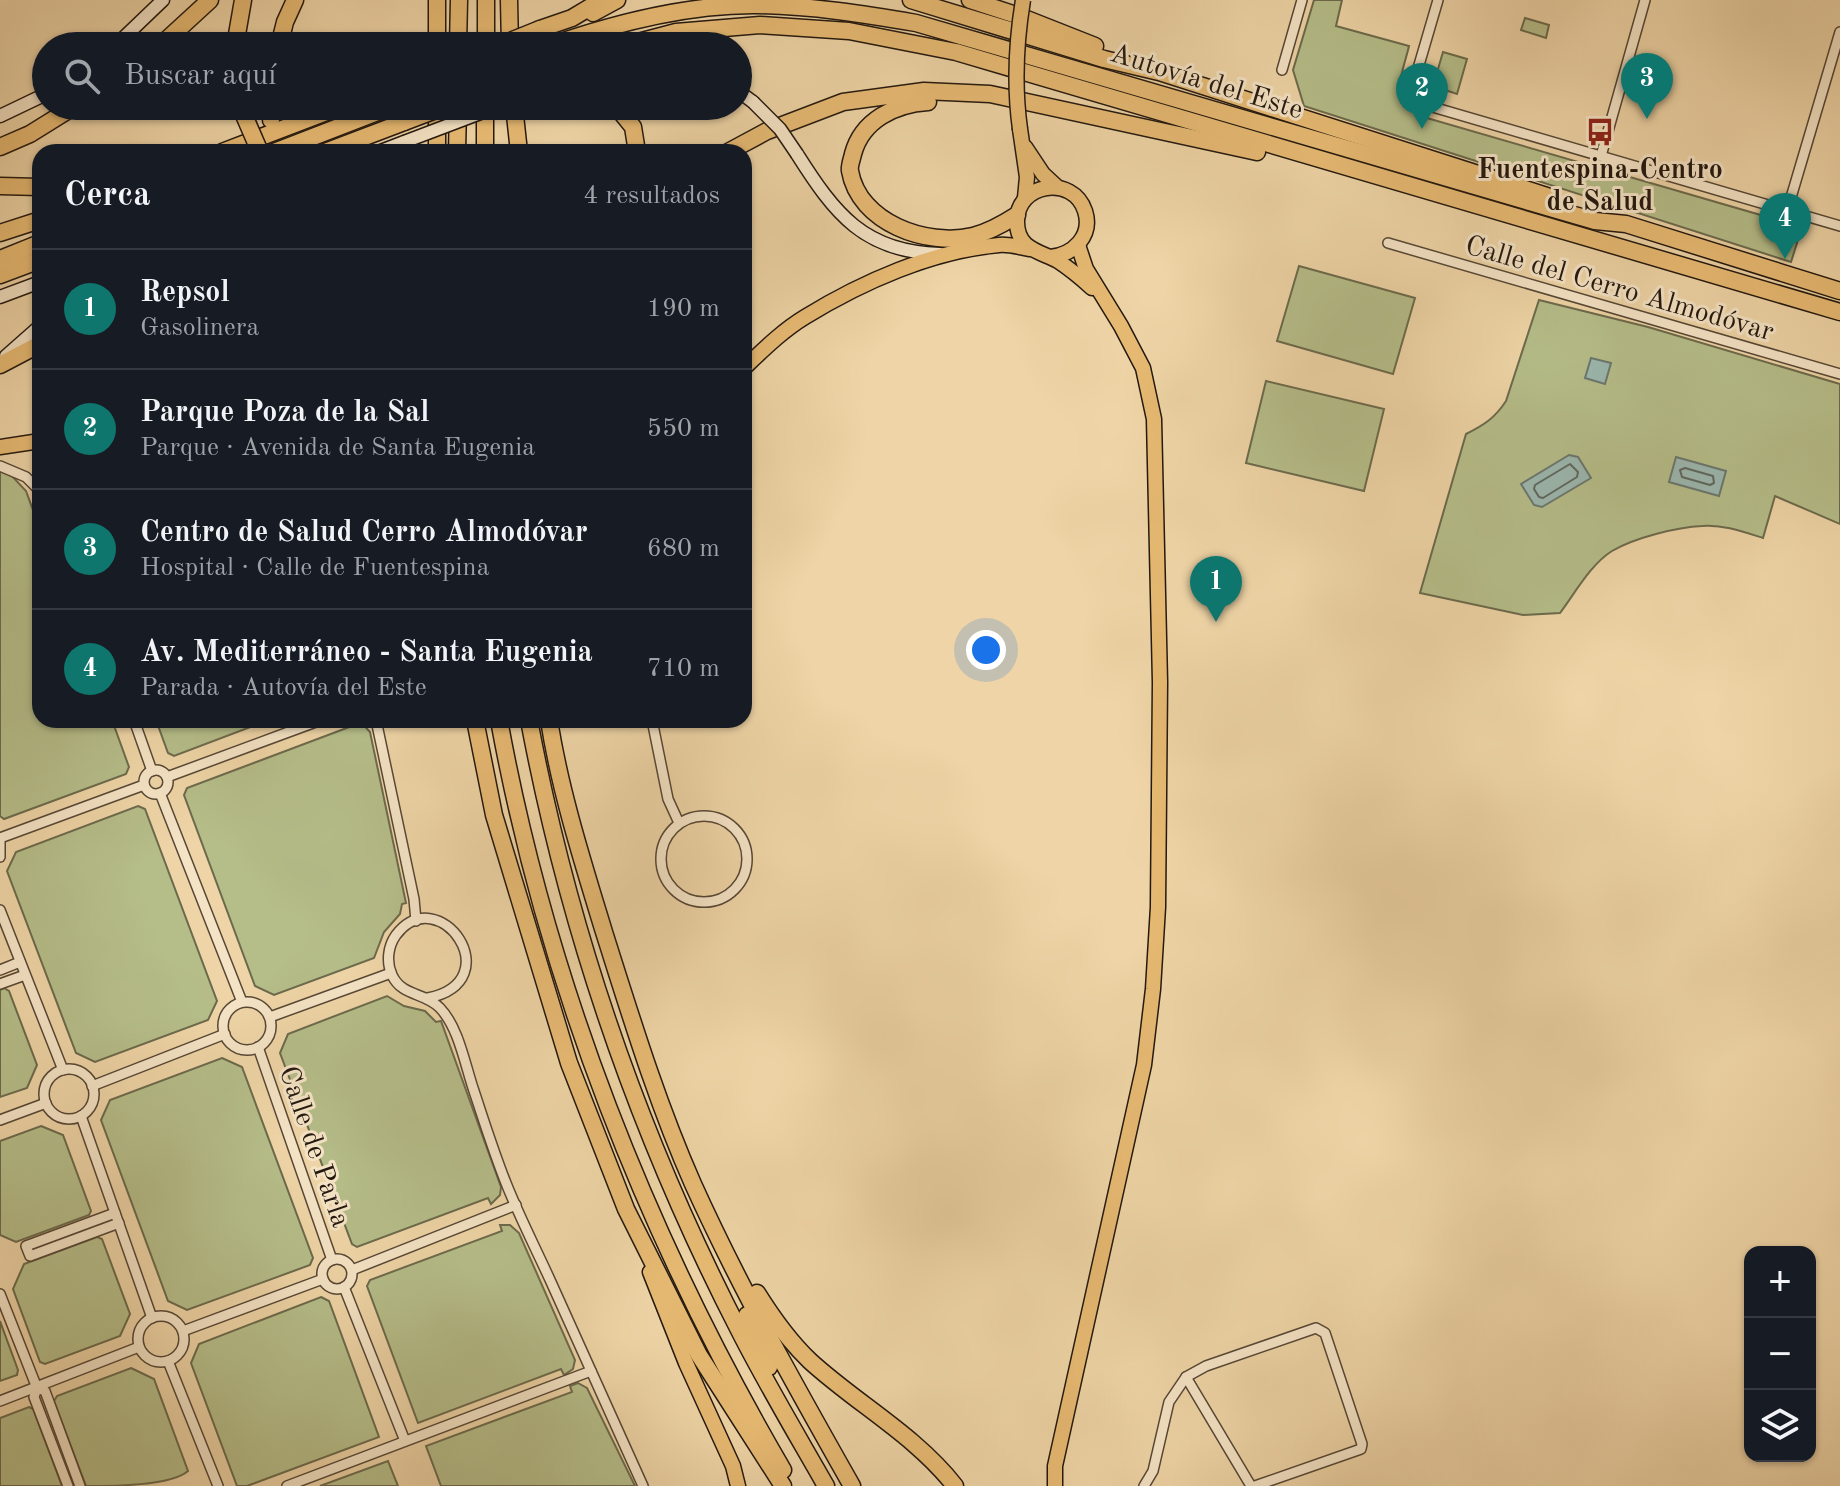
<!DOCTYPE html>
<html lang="es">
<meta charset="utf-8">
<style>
:root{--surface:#171b24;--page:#242831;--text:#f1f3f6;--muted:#9ea1a6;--line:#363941;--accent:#0f766e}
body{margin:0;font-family:"Old Standard TT",serif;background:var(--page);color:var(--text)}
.controls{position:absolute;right:24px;bottom:24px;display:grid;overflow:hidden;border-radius:16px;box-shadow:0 2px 6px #0004}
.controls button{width:72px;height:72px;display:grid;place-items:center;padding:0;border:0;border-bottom:2px solid var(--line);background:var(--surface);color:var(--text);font:40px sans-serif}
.you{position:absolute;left:986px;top:650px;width:28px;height:28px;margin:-20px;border:6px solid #fff;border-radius:50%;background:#1a73e8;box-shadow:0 0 0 12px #1a73e833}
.badge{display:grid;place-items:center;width:52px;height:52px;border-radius:50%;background:var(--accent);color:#fff;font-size:26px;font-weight:700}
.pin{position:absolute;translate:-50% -66px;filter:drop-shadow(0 2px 4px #0008)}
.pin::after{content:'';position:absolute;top:42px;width:28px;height:24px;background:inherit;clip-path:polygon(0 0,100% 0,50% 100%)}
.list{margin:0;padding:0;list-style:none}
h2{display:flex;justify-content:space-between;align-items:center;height:104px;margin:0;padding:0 32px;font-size:34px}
h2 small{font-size:26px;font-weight:400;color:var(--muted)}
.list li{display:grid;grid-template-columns:52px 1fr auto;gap:24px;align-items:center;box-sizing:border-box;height:120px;padding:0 32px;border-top:2px solid var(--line)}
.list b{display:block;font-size:30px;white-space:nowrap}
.list p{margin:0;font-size:26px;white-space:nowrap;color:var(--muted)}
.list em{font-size:26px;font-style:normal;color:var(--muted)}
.icon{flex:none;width:44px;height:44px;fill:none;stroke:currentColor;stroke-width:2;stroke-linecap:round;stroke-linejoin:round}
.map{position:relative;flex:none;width:1840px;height:1486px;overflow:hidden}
.search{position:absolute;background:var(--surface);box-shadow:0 2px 6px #0004;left:32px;top:32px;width:720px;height:88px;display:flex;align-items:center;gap:20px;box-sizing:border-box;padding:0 28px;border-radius:44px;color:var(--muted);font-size:30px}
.panel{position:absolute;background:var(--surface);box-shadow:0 2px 6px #0004;left:32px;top:144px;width:720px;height:584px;border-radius:24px}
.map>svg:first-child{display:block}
.green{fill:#b5bd89;stroke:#6c6a4c;stroke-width:2}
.water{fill:#9bb7af;stroke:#6b776f;stroke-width:2}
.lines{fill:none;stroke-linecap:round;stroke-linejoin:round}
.shore{stroke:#5f685f;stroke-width:2}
.street-casing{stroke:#564735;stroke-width:12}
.secondary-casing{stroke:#23180f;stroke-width:15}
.primary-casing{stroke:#23180f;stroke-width:17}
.highway-casing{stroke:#23180f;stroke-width:19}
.street{stroke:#f4e3c5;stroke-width:9}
.secondary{stroke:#f4e3c5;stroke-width:12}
.primary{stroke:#e7ba73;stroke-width:14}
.highway{stroke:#e7ba73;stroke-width:16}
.secondary-bridge-casing{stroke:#23180f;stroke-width:15;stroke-linecap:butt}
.primary-bridge-casing{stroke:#23180f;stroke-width:17;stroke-linecap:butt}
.highway-bridge-casing{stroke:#23180f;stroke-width:19;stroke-linecap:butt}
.secondary-bridge{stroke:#f4e3c5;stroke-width:12}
.primary-bridge{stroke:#e7ba73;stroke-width:14}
.highway-bridge{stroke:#e7ba73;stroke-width:16}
.labels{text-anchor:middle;stroke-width:6;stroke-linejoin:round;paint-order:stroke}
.street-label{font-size:28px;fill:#23180f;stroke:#f4e3c5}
.poi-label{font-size:28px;font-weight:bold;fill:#23180f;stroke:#f4e3c5}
</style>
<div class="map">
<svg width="1840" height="1486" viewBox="0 0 1840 1486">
<rect width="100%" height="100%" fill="#eed4a6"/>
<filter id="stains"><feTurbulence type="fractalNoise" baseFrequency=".0025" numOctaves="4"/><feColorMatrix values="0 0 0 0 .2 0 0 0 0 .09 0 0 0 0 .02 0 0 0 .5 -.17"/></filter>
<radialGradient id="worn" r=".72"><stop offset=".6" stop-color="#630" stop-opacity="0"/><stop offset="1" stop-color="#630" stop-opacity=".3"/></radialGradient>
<g class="green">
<path d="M1314 0H1342L1336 26 1409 46C1406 61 1390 99 1407 109 1411 111 1415 112 1420 113V116L1802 227 1791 262 1304 106 1293 70Z"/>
<path d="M1525 18 1549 25 1546 38 1521 30Z"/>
<path d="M1443 52 1467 59 1457 94 1433 86Z"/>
<path d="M1299 266 1415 298 1393 374 1277 341Z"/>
<path d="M1539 300 1648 327 1840 384V524L1775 496 1763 538C1744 532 1722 524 1702 526 1677 527 1634 538 1612 551 1591 564 1575 593 1560 613L1523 615 1420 593 1466 434C1484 425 1495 418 1506 401Z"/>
<path d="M1266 381 1384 409 1364 491 1246 463Z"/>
<path d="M0 469 12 476 26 491 40 529V720H112L129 767 126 774 4 819 0 816Z"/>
<path d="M156 720H269L174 756 168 753Z"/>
<path d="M352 720 361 722 370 732 406 903 402 904 400 914 384 932 374 958 274 995 255 986 184 795 187 788 352 726Z"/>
<path d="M138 806 145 809 217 1001 208 1020 95 1062 76 1053 7 871 16 852Z"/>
<path d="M4 988 9 991 37 1065 27 1088 0 1097V990Z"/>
<path d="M387 996 404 1006 425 1011 436 1022 441 1021 501 1187 500 1195 491 1204 488 1198 357 1247 352 1244 280 1053 288 1034Z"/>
<path d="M222 1058 242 1067 313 1258 310 1265 187 1310 168 1301 101 1120 110 1100Z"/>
<path d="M41 1126 63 1135 91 1211 89 1215 16 1242 0 1235V1141Z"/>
<path d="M500 1225H510L519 1233 575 1360 573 1369 564 1375 561 1369 418 1423 367 1286 370 1280 502 1231Z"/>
<path d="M97 1237 102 1239 130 1314 120 1336 45 1364 40 1362 13 1289 24 1264Z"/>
<path d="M321 1297 329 1301 379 1437 247 1486H237L191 1363 199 1344Z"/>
<path d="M0 1321 18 1370 17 1375 0 1381Z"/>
<path d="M131 1368 154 1379 188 1471C171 1486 112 1486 86 1486L54 1401 57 1396Z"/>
<path d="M578 1383 587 1388 635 1486H441L426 1446 572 1392 570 1386Z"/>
<path d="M29 1407 33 1409 62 1486H0V1418Z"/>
<path d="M388 1461 398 1486H320Z"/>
</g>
<g class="water">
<path d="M1591 358 1611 363 1605 384 1585 378Z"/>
<path d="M1569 455 1578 457 1591 478 1542 507 1534 505 1521 484Z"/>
<path d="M1676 457 1726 471 1719 496 1669 482Z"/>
</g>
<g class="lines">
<g class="shore">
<path d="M1570 464 1578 472 1577 477 1543 498 1539 497 1534 489 1535 485Z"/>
<path d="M1685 468 1713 476 1714 483 1710 485 1682 477 1680 470Z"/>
</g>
<defs>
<g id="street">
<path d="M1438 0 1412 89 1413 98 1419 103 1840 226"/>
<path d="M1282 70 1302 0"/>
<path d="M1601 156 1645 0"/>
<path d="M1787 211 1840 32"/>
<path d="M1388 243 1840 374"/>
<path d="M0 466 26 477 40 491"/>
<path d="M134 720 152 771"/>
<path d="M376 720 414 899 416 921"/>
<path d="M652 720 668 799 679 823"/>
<circle cx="156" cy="782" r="12"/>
<path d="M167 777 321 720"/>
<path d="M160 793 242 1002"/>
<circle cx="704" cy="859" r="43"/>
<path d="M0 838 144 785"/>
<path d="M0 839V857"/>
<path d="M0 910 63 1070"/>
<path d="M0 970 20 962"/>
<path d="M0 984 25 975"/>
<path d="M428 998C511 981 439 879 396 935 388 946 386 962 392 975 402 997 425 992 440 1008 459 1028 465 1065 474 1091 484 1121 494 1153 506 1183 519 1216 536 1249 551 1282 581 1350 612 1418 643 1486"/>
<circle cx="247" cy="1026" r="24"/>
<path d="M270 1017 391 973"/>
<path d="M258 1047 332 1260"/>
<circle cx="69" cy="1094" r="25"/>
<path d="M92 1086 225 1034"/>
<path d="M81 1116 152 1318"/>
<path d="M0 1120 46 1103"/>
<path d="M115 1213 26 1246 30 1256 119 1223"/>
<circle cx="337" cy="1274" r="15"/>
<path d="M352 1270 516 1205"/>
<path d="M344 1287 405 1441"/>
<path d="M0 1294 37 1388 34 1397 68 1486"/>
<circle cx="161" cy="1339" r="23"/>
<path d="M183 1331 323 1279"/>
<path d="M168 1361 218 1486"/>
<path d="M1186 1377 1251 1486"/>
<path d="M37 1388 45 1391 80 1486"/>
<path d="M0 1401 139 1347"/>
<path d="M287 1486 591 1371"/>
<path d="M1144 1486 1153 1471 1169 1402 1186 1377 1206 1366 1316 1328 1325 1333 1362 1444 1361 1449 1255 1486"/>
</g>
<g id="secondary">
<path d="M115 46 163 0"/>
<path d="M738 91 753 102"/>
<path d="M0 116 46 94"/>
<path d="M378 152 404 142"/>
<path d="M797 154C835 214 864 252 940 254"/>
<path d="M0 297 40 282"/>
<path d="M6 356 40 326"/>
</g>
<g id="primary">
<path d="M1020 129 1027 177 1025 198"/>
<path d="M1025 147 1043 174 1057 187"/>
<path d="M1050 257C1073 255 1093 236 1085 211 1073 174 1016 183 1017 222 1017 249 1039 251 1058 261 1070 269 1081 278 1092 288"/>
<path d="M744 368C763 350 782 331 805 317 862 282 932 251 999 245 1009 244 1019 247 1029 249"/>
<path d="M0 447 40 441"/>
<path d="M650 1272 686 1363 733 1466 738 1486"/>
<path d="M1055 1486V1466L1144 1065 1153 989 1158 907 1160 682 1154 419 1143 368 1121 326 1086 269 1078 245"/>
</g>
<g id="highway">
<path d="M509 0 510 46"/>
<path d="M911 0 1104 59 1159 72 1547 196"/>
<path d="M970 0 1019 16 1095 46"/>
<path d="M593 13 617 0"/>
<path d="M540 29 572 18 602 0"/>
<path d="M160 46 210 0"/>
<path d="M235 46 243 0"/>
<path d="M279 46 285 22 295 0"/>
<path d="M437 46V0"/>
<path d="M458 46 459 0"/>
<path d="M486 46V0"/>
<path d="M549 46C615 23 688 4 758 5 812 6 864 14 916 23L1595 221 1626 224 1840 291"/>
<path d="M623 46 676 32 760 25 849 31 956 52 1840 312"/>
<path d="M928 102C895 104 862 120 853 154 852 159 849 166 850 171 859 223 927 247 973 236 989 232 1003 224 1017 215"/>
<path d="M437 106V152"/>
<path d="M514 106 519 152"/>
<path d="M616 106 633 127 637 152"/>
<path d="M271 120 272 106"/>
<path d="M0 147 30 134 75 106"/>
<path d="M222 152 342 106"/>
<path d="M274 152 393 106"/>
<path d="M325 152 404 122"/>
<path d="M457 152 458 106"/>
<path d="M485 152V106"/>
<path d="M728 152 767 131 843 102 924 91 990 94 1257 152"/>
<path d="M0 186 40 187"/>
<path d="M0 233 40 220"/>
<path d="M0 259 40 243"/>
<path d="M0 275 40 260"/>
<path d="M0 365 40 344"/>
<path d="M475 720 494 815 569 1063 626 1209 699 1355 783 1486"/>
<path d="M499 720C547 984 648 1239 783 1470"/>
<path d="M529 720C569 933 641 1140 740 1332 767 1385 797 1435 826 1486"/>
<path d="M549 720C560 791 583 863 604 932 631 1017 657 1103 693 1184 740 1288 796 1387 852 1486"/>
<path d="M757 1293C772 1317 789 1341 810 1361 857 1404 915 1435 955 1486"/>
<path d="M747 1315 769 1367"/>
</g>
</defs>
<use href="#street" class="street-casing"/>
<use href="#secondary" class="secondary-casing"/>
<use href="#primary" class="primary-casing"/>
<use href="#highway" class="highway-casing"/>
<use href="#street" class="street"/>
<use href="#secondary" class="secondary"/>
<use href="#primary" class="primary"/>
<use href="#highway" class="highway"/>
<defs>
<g id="secondary-bridge">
<path d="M753 102 780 129 797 154"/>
<path d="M404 142 499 106"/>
</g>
<path id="primary-bridge" d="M1020 129C1014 86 1016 43 1023 0"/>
<g id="highway-bridge">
<path d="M498 46 540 29"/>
<path d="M240 106 260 152"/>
<path d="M404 122 446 106"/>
</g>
</defs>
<use href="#secondary-bridge" class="secondary-bridge-casing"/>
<use href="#primary-bridge" class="primary-bridge-casing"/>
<use href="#highway-bridge" class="highway-bridge-casing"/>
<use href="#secondary-bridge" class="secondary-bridge"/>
<use href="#primary-bridge" class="primary-bridge"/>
<use href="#highway-bridge" class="highway-bridge"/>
</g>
<defs>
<symbol id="bus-bare" viewBox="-9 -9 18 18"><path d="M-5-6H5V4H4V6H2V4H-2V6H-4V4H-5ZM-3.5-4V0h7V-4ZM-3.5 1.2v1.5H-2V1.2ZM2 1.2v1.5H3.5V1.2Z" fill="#8f2418" stroke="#f4e3c5" stroke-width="2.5" paint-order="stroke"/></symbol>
</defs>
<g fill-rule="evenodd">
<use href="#bus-bare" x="1580" y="112" width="40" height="40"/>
</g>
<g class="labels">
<g class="street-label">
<text transform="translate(1207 80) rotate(17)" y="10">Autovía del Este</text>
<text transform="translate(1620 287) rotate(16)" y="10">Calle del Cerro Almodóvar</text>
<text transform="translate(316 1146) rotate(71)" y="10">Calle de Parla</text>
</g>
<g class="poi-label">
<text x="1600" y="178">Fuentespina-Centro<tspan x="1600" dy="32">de Salud</tspan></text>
</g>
</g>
<rect width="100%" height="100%" filter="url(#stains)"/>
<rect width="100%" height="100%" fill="url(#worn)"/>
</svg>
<div class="controls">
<button>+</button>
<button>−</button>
<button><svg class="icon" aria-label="layers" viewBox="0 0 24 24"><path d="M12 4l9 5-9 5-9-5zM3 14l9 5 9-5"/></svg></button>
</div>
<div class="you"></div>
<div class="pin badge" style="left:1216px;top:622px">1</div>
<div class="pin badge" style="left:1422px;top:129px">2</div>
<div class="pin badge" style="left:1647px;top:119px">3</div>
<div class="pin badge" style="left:1785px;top:259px">4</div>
<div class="search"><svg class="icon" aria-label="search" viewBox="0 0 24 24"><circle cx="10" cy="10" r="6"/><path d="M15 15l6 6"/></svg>Buscar aquí</div>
<section class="panel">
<h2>Cerca<small>4 resultados</small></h2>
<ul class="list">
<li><span class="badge">1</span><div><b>Repsol</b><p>Gasolinera</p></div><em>190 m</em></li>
<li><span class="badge">2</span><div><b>Parque Poza de la Sal</b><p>Parque · Avenida de Santa Eugenia</p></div><em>550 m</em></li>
<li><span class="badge">3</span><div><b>Centro de Salud Cerro Almodóvar</b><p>Hospital · Calle de Fuentespina</p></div><em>680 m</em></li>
<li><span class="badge">4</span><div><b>Av. Mediterráneo - Santa Eugenia</b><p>Parada · Autovía del Este</p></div><em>710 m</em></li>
</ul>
</section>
</div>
